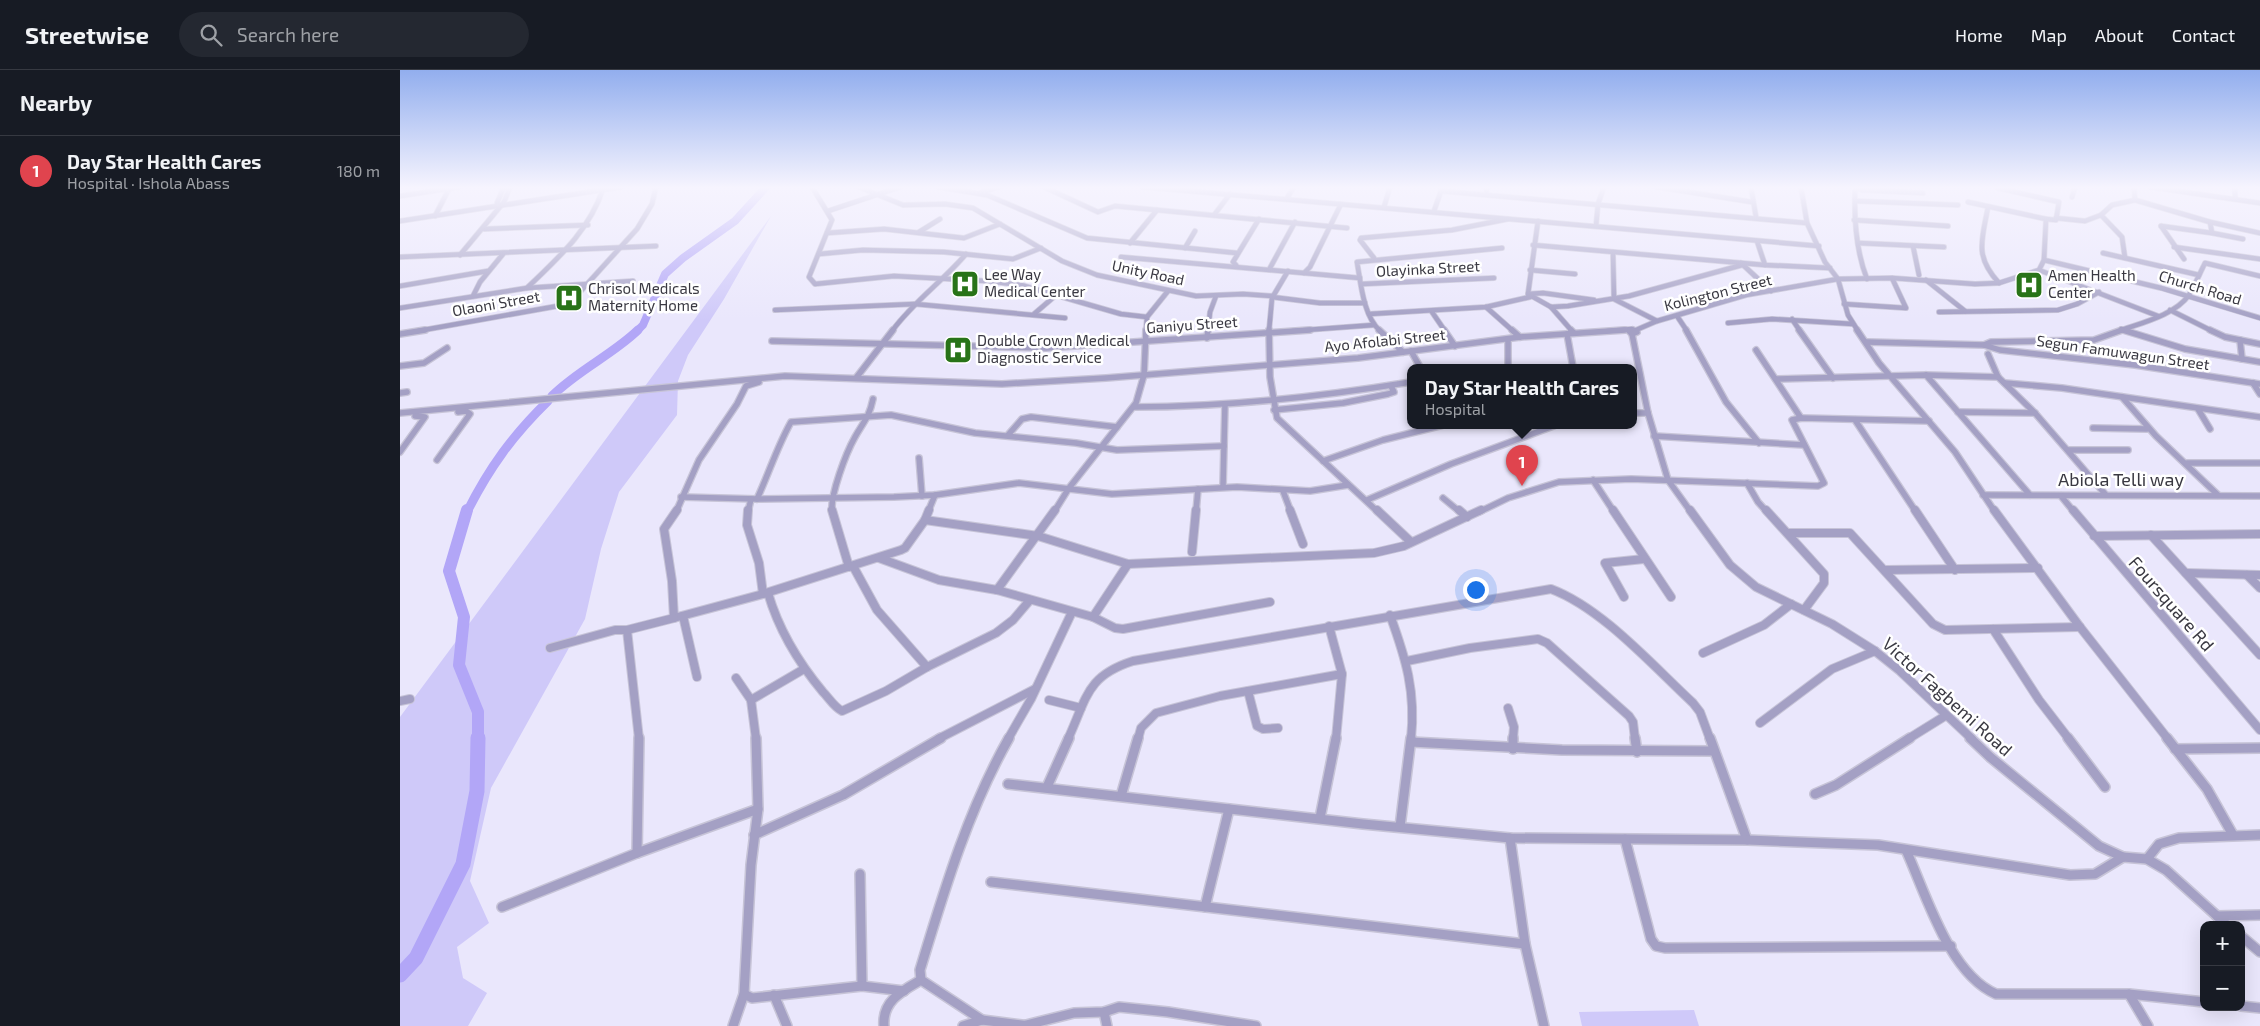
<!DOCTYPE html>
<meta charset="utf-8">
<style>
:root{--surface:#171b24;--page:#242831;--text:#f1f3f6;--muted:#9ea1a6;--line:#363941;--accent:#97b992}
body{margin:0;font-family:"Exo 2",sans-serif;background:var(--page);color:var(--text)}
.controls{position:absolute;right:15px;bottom:15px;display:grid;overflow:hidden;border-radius:10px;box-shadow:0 5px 20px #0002}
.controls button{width:45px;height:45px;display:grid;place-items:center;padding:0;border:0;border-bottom:1px solid var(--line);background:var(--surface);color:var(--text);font:25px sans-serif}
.you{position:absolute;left:1075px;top:519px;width:18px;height:18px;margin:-12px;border:4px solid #fff;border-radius:50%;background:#1a73e8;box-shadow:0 0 0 8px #1a73e833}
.badge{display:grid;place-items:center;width:32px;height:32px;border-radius:50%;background:var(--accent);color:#fff;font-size:16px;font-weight:700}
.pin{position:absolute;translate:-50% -41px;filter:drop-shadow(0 1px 2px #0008)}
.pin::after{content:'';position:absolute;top:26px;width:18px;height:15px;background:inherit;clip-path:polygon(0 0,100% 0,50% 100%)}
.popup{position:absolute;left:1007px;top:294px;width:230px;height:65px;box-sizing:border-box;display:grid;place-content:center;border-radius:10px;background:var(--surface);filter:drop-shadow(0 1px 4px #0005);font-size:16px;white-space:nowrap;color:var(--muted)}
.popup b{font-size:19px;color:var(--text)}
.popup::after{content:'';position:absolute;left:50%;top:100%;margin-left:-10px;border:10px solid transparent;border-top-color:var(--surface)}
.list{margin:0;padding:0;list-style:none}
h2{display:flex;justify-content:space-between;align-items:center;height:65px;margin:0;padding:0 20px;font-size:21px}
h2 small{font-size:16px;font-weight:400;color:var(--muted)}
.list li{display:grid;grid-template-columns:32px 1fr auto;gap:15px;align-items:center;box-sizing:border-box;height:70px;padding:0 20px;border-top:1px solid var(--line)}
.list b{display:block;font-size:19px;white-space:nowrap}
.list p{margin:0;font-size:16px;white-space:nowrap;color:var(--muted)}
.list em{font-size:16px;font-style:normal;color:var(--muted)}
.icon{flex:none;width:28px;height:28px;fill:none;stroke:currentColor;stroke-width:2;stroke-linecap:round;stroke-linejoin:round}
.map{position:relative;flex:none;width:1860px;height:956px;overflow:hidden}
header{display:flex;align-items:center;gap:30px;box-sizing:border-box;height:70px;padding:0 25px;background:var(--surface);border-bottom:1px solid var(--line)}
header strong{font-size:24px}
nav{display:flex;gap:28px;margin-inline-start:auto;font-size:18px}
.search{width:350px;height:45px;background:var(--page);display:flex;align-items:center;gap:12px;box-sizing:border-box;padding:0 18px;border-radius:28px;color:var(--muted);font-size:19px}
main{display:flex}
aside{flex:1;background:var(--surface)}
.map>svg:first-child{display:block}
.green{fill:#cfc9f9}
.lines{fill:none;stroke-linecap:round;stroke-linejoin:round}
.river-far3{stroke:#b2a6f7;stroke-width:8}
.river-far2{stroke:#b2a6f7;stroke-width:9}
.river-far1{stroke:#b2a6f7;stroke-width:12}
.river{stroke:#b2a6f7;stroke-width:15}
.minor-far3-casing{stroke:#c7c4d7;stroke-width:6}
.minor-far2-casing{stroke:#c7c4d7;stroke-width:8}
.minor-far1-casing{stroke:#c7c4d7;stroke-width:10}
.minor-casing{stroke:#c7c4d7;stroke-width:12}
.minor-far3{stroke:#a4a0c4;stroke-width:4.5}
.minor-far2{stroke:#a4a0c4;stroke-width:5.5}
.minor-far1{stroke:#a4a0c4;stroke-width:8}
.minor{stroke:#a4a0c4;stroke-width:9}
.labels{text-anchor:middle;stroke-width:5;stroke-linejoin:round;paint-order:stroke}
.far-street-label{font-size:15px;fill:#3a3942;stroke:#fff}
.far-poi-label{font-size:15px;fill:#3a3942;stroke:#fff;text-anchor:start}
.street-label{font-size:18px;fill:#3a3942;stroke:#fff}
</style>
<header>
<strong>Streetwise</strong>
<div class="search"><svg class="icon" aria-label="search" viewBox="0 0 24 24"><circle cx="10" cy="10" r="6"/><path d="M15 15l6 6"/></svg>Search here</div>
<nav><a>Home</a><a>Map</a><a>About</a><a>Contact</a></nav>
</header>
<main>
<aside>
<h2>Nearby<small></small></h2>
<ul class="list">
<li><span class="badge" style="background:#e0444e">1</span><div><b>Day Star Health Cares</b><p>Hospital · Ishola Abass</p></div><em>180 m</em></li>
</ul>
</aside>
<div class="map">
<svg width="1860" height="956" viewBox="0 0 1860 956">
<rect width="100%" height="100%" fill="#eae7fc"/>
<g class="green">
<path d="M371 146 324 229 288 285 278 311 277 345 219 422 201 479 185 549 91 718 70 811 89 853 57 877 63 908 87 923 68 956H0V647Z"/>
<path d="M1294 940 1299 956H1182L1179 942Z"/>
</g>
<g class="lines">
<path class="river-far3" d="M237 261 243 255 265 204 283 188 335 151 366 117"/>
<g class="river-far2">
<path d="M152 326C178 300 212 285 238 260"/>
<path d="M67 442C89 398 113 365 148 331"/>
</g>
<path class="river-far1" d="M67 440 49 501 64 547 59 595 78 642V669"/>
<path class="river" d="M0 905 16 888 63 794 77 721 78 668"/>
<defs>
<g id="minor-far3">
<path d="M412 117 432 150 409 207 415 214 494 206 587 211 621 215 721 244 747 247"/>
<path d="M459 117 503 135 545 134 573 138 662 191 697 205 796 226 843 224 873 226"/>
<path d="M538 117 587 125 687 168 837 183"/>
<path d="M644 117 698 142 715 136 947 158"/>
<path d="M743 117 1419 176"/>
<path d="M1257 117 1352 132"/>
<path d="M1351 117 1356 147"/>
<path d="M1401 117 1407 153 1425 192 1438 209 1448 245 1458 261"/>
<path d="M1456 117 1462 120 1523 123"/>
<path d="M1734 117 1735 130"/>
<path d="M1750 117 1860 133"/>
<path d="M1835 117V129"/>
<path d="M1041 121 1407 153"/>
<path d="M1455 121C1454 151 1456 181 1467 209"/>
<path d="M580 123 598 117"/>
<path d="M1086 124 1087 117"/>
<path d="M0 126 59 117"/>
<path d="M1672 127 1675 117"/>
<path d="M887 128 894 117"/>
<path d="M1456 131 1558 135"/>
<path d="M1568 132 1646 149"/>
<path d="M100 135 97 133 104 117"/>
<path d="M984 137 990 117"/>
<path d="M1588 137C1582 170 1574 186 1599 213"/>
<path d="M428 141 500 117"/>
<path d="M1034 141 1042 118"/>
<path d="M814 145 830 124"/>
<path d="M35 146 50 117"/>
<path d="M1656 148 1685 151 1701 145"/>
<path d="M1454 150 1548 156"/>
<path d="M0 151 221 117"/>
<path d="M1138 151 1128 224 1151 237 1168 236 1229 226 1342 195"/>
<path d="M1196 156 1198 134 1204 117"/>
<path d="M1761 156 1812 163 1810 152"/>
<path d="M1761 156 1784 189"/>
<path d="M84 159 188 155"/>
<path d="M519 162 540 149"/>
<path d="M427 163 484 159 564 168 600 154"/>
<path d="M1812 163 1843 169"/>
<path d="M1357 171 1365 195"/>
<path d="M730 173 757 140"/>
<path d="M1458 173 1544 177"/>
<path d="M1133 175 1365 195 1430 198"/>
<path d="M1513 176 1519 205"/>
<path d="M1774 177 1860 189"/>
<path d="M785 178 795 161"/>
<path d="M1213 182 1214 229 1257 251"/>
<path d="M1703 183 1799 205"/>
<path d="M419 184 463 180 544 182 613 189 641 178"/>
<path d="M60 185 104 132 110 117"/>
<path d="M0 187 256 176"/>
<path d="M721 187 960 208"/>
<path d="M974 188 960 170 961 168 1052 160 1108 149"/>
<path d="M1725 188 1722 167 1701 145 1712 135 1735 130 1810 152 1860 163"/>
<path d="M1644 190 1761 218 1860 248"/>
<path d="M1341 193 1371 221"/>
<path d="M836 195 833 192 859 149"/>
<path d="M870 198 895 152"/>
<path d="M1130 200 1175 204"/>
<path d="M1639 200 1758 246"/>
<path d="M904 203 910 197 941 134"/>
<path d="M1526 210 1565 241"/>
<path d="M962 214 1094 208"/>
<path d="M0 216 88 201"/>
<path d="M127 218C158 188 189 161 203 119"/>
<path d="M1128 224 1143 223 1194 230"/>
<path d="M73 226 80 212 103 184"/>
<path d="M872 227 920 233H965"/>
<path d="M1444 234 1506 238 1492 208"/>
<path d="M1086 237 1113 261"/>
<path d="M1151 237 1172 261"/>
<path d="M0 238 127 218 233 211"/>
<path d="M375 240 515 234 665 248"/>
<path d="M1770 240 1812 261"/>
<path d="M1032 242 1045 261"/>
<path d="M1539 242 1658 240 1677 234 1699 222"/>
<path d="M634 244 655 226"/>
<path d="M969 244 1086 237 1130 227"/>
<path d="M1277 246 1287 261"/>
<path d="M1392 249 1400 261"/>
<path d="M1328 253 1372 249 1453 254"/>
<path d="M1721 259 1727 261"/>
<path d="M1236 260 1257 251 1346 225 1438 209 1492 208 1575 214 1599 213 1639 200 1644 190 1646 149 1656 150 1659 132 1598 118"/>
<path d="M18 261 169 234 237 159 252 134 256 117"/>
<path d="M492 261C513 232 543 211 566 184"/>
<path d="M746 261 747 247 768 221"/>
<path d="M808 261 810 242 816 226"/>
<path d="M869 261 872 228 888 201"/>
<path d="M892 261 974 255"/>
<path d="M980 261C963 245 961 214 957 192L1102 178"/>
<path d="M1207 261 1232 259 1235 261"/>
<path d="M1719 261C1741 253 1775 245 1789 225 1795 215 1800 203 1805 193L1860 206"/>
</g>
<g id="minor-far2">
<path d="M869 260 870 307 877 348 978 442"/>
<path d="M979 260 1003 282"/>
<path d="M1044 260 1055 276"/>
<path d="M1112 260 1120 267"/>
<path d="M1171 260 1174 263"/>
<path d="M1286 260 1326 332 1359 373"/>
<path d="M1399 260 1433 308"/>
<path d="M1457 260 1479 293 1555 382 1595 442"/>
<path d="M1723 260 1785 279 1860 292"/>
<path d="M1810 260 1825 267 1860 274"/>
<path d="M1229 261 1232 264 1237 262 1233 260"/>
<path d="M0 264 25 260"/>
<path d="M1167 264 1173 297"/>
<path d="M1232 264 1248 343 1268 410 1291 442"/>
<path d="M807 268 808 260"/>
<path d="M1108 269V297"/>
<path d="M1840 270 1842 289"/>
<path d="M372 271 646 278 910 260"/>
<path d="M1467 272 1584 275 1591 272 1694 270 1722 260"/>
<path d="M1584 275 1600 280 1735 295 1860 314"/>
<path d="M1356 280 1401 348"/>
<path d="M1011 281 1020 297"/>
<path d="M1588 284 1598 307 1635 343 1706 425"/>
<path d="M0 296 24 293 47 278"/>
<path d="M1526 305 1630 425"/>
<path d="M456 308 493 260"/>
<path d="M1376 309 1526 305 1598 307"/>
<path d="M1605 313 1662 318 1860 347"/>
<path d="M1853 313 1860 324"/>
<path d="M0 323 7 322"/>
<path d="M1722 327 1756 366 1818 425"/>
<path d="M734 337C827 337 919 327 1011 312"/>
<path d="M1798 339 1810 359"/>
<path d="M874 340 943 333 988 324 994 322 991 316"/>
<path d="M1558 342 1635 343"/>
<path d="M0 343 385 306 602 314 706 308 958 288 1120 267 1225 260"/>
<path d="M1233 343H1248"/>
<path d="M1455 350 1516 442"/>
<path d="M1693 358 1747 359"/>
<path d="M608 365 622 349 631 347 717 357"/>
<path d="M1254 366 1404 375"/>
<path d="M1668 380H1728"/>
<path d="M0 382 25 347 15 346"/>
<path d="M519 388 522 426"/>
<path d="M37 390 70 344 66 341 58 342"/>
<path d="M923 391 983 370 1043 355"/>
<path d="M1787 393H1860"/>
<path d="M1193 410 1214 442"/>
<path d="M1347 413 1358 432 1367 442"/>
<path d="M823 417 825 334"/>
<path d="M883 421 891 442"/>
<path d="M1583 425 1860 426"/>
<path d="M1661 426 1674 442"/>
<path d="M281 427 357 429 494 427 535 425 619 413 712 424 837 417 910 421 948 415"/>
<path d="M1043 428 1060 442"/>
<path d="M357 429C369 403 377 377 391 352L491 345 575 363 676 373 717 380 824 376"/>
<path d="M967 430 1051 394 1156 355"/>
<path d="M276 442 299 390 337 334 346 316 359 312"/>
<path d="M348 442 351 429"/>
<path d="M432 442C430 425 446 383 455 367 464 351 469 348 473 329"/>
<path d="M528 442 535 425"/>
<path d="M654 442 669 418 736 333 744 305 746 260"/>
<path d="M796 442 798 419"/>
<path d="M1079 442 1108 428 1159 412 1231 409 1418 416 1424 413 1392 350 1401 348 1529 351"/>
</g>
<g id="minor-far1">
<path d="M277 440 264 459 272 511 274 548 363 524 501 480 505 478 525 450 529 440"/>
<path d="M348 440 347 455 359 493 363 524"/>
<path d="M432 440 449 497"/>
<path d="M890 440 903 474"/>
<path d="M977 440 1011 472"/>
<path d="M1059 440 1067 447"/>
<path d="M1213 440 1271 527"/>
<path d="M1290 440 1330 495 1356 517 1432 554 1475 581 1500 601 1572 669"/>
<path d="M1366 440 1424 504V513L1404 540"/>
<path d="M1515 440 1555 500"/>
<path d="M1594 440 1680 557 1768 669"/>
<path d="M1673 440 1860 660"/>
<path d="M525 450 638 466 728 494 974 483 1004 476 1081 440"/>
<path d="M1388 463H1450L1533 554 1545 560 1680 557"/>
<path d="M1751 465 1860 585"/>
<path d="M1694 466 1860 464"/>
<path d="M792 482 796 440"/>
<path d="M479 488 539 510 597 520 693 547 715 558 723 559 870 532"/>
<path d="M453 496 477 540 527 597"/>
<path d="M1485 500 1638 498"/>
<path d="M1786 503 1860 505"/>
<path d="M1847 505 1860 518"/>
<path d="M597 520 655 440"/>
<path d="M368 523C379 561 398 592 423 622 429 628 434 637 442 641L486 621 527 597 596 563 613 550 630 530"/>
<path d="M1224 527 1205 493 1244 489"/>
<path d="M990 545C1006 589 1016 622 1011 669"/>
<path d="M283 546 297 607"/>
<path d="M693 547 728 494"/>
<path d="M929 556 942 604 936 669"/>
<path d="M1593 559 1639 630 1669 669"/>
<path d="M227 560 239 669"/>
<path d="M150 578 215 560H227L274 548"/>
<path d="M1303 583 1364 555 1391 534"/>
<path d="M1007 591 1070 578 1138 569 1147 573 1229 646 1233 652 1235 669"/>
<path d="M336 608 351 630 356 669"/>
<path d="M848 621 857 656 863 659 878 658"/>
<path d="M351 630 404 599"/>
<path d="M649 630 681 638"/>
<path d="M0 631 10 629"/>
<path d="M1108 638 1114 657 1113 669"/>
<path d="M1360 653 1432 599 1475 581"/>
<path d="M538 669 635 619"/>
<path d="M608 669 631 629 672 542"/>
<path d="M668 669C687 628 686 606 733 591L1151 519C1202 538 1253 596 1293 633L1300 642 1310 669"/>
<path d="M738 669 741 658 756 643 820 626 942 604"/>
<path d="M1508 669 1545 646"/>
</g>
<g id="minor">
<path d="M1235 668 1237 682"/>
<path d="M1310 668 1347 770"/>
<path d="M1570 668 1590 687 1699 776 1723 787"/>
<path d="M1668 668 1705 717"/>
<path d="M1767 668 1807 719 1833 765"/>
<path d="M1011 672 1162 680 1314 681"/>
<path d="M1113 679V668"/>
<path d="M1775 679 1860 678"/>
<path d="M608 714 963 754 1110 768 1347 770 1478 775 1670 805 1695 804 1723 787 1747 789 1766 800 1827 855"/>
<path d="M647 717 669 668"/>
<path d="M1415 724 1436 715 1510 668"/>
<path d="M721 726 738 668"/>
<path d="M920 748 936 668"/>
<path d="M1000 757 1011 668"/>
<path d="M354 765 443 725 541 668"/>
<path d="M1110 768 1125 874 1144 956"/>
<path d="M1225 769 1251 869 1256 876 1265 878 1551 876"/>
<path d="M1506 780C1526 824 1549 904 1596 924H1729L1804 932"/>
<path d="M237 783 239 668"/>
<path d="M1747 789 1759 774 1779 768 1860 765"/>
<path d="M460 804 462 916"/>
<path d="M591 812 1125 874"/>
<path d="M102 837 237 783 358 739"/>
<path d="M805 837 829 739"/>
<path d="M1817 846 1860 845"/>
<path d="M1841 866 1860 882"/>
<path d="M344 924 352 928 462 916 504 921"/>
<path d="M1729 924 1748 956"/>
<path d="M374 925 387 956"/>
<path d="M1841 936 1860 938"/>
<path d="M704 942 707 956"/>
<path d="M582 950 521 910 520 900C544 821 568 740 609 668"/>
<path d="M626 955 674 943 704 942 719 937 768 942 856 956"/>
<path d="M333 956 344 924 351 795 358 739 356 668"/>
<path d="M484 956C482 931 502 921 521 910"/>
<path d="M563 956 582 950 630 956"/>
</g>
</defs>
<use href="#minor-far3" class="minor-far3-casing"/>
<use href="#minor-far2" class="minor-far2-casing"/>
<use href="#minor-far1" class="minor-far1-casing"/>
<use href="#minor" class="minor-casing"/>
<use href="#minor-far3" class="minor-far3"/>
<use href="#minor-far2" class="minor-far2"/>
<use href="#minor-far1" class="minor-far1"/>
<use href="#minor" class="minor"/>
</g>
<linearGradient id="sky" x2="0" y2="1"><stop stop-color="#92aeee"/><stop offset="0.47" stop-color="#f6f4fe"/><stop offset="1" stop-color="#f6f4fe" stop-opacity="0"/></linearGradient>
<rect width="1860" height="250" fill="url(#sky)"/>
<defs>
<symbol id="hospital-square" viewBox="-11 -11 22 22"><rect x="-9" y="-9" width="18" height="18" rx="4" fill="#287318" stroke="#fff"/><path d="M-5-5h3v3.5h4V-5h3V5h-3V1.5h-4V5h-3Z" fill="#fff"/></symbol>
</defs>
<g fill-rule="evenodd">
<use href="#hospital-square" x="549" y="198" width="32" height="32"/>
<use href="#hospital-square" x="1613" y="199" width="32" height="32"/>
<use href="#hospital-square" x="153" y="212" width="32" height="32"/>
<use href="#hospital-square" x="542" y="264" width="32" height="32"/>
</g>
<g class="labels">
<g class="far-street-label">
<text transform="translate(1028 199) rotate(-3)" y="5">Olayinka Street</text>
<text transform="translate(748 203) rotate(12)" y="5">Unity Road</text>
<text transform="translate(1800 218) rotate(17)" y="5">Church Road</text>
<text transform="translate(1318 223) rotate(-14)" y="5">Kolington Street</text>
<text transform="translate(96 234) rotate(-10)" y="5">Olaoni Street</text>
<text transform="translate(792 255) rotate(-4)" y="5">Ganiyu Street</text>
<text transform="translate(985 271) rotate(-6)" y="5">Ayo Afolabi Street</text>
<text transform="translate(1723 283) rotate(8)" y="5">Segun Famuwagun Street</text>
</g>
<g class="far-poi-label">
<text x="584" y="210">Lee Way<tspan x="584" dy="17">Medical Center</tspan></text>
<text x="1648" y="211">Amen Health<tspan x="1648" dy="17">Center</tspan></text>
<text x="188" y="224">Chrisol Medicals<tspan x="188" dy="17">Maternity Home</tspan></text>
<text x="577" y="276">Double Crown Medical<tspan x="577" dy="17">Diagnostic Service</tspan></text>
</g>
<g class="street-label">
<text x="1721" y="416">Abiola Telli way</text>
<text transform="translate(1771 534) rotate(49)" y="6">Foursquare Rd</text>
<text transform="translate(1547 627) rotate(42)" y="6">Victor Fagbemi Road</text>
</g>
</g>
</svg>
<div class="controls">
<button>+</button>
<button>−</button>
</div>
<div class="you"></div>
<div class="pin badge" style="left:1122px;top:416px;background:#e0444e">1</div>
<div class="popup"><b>Day Star Health Cares</b>Hospital</div>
</div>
</main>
